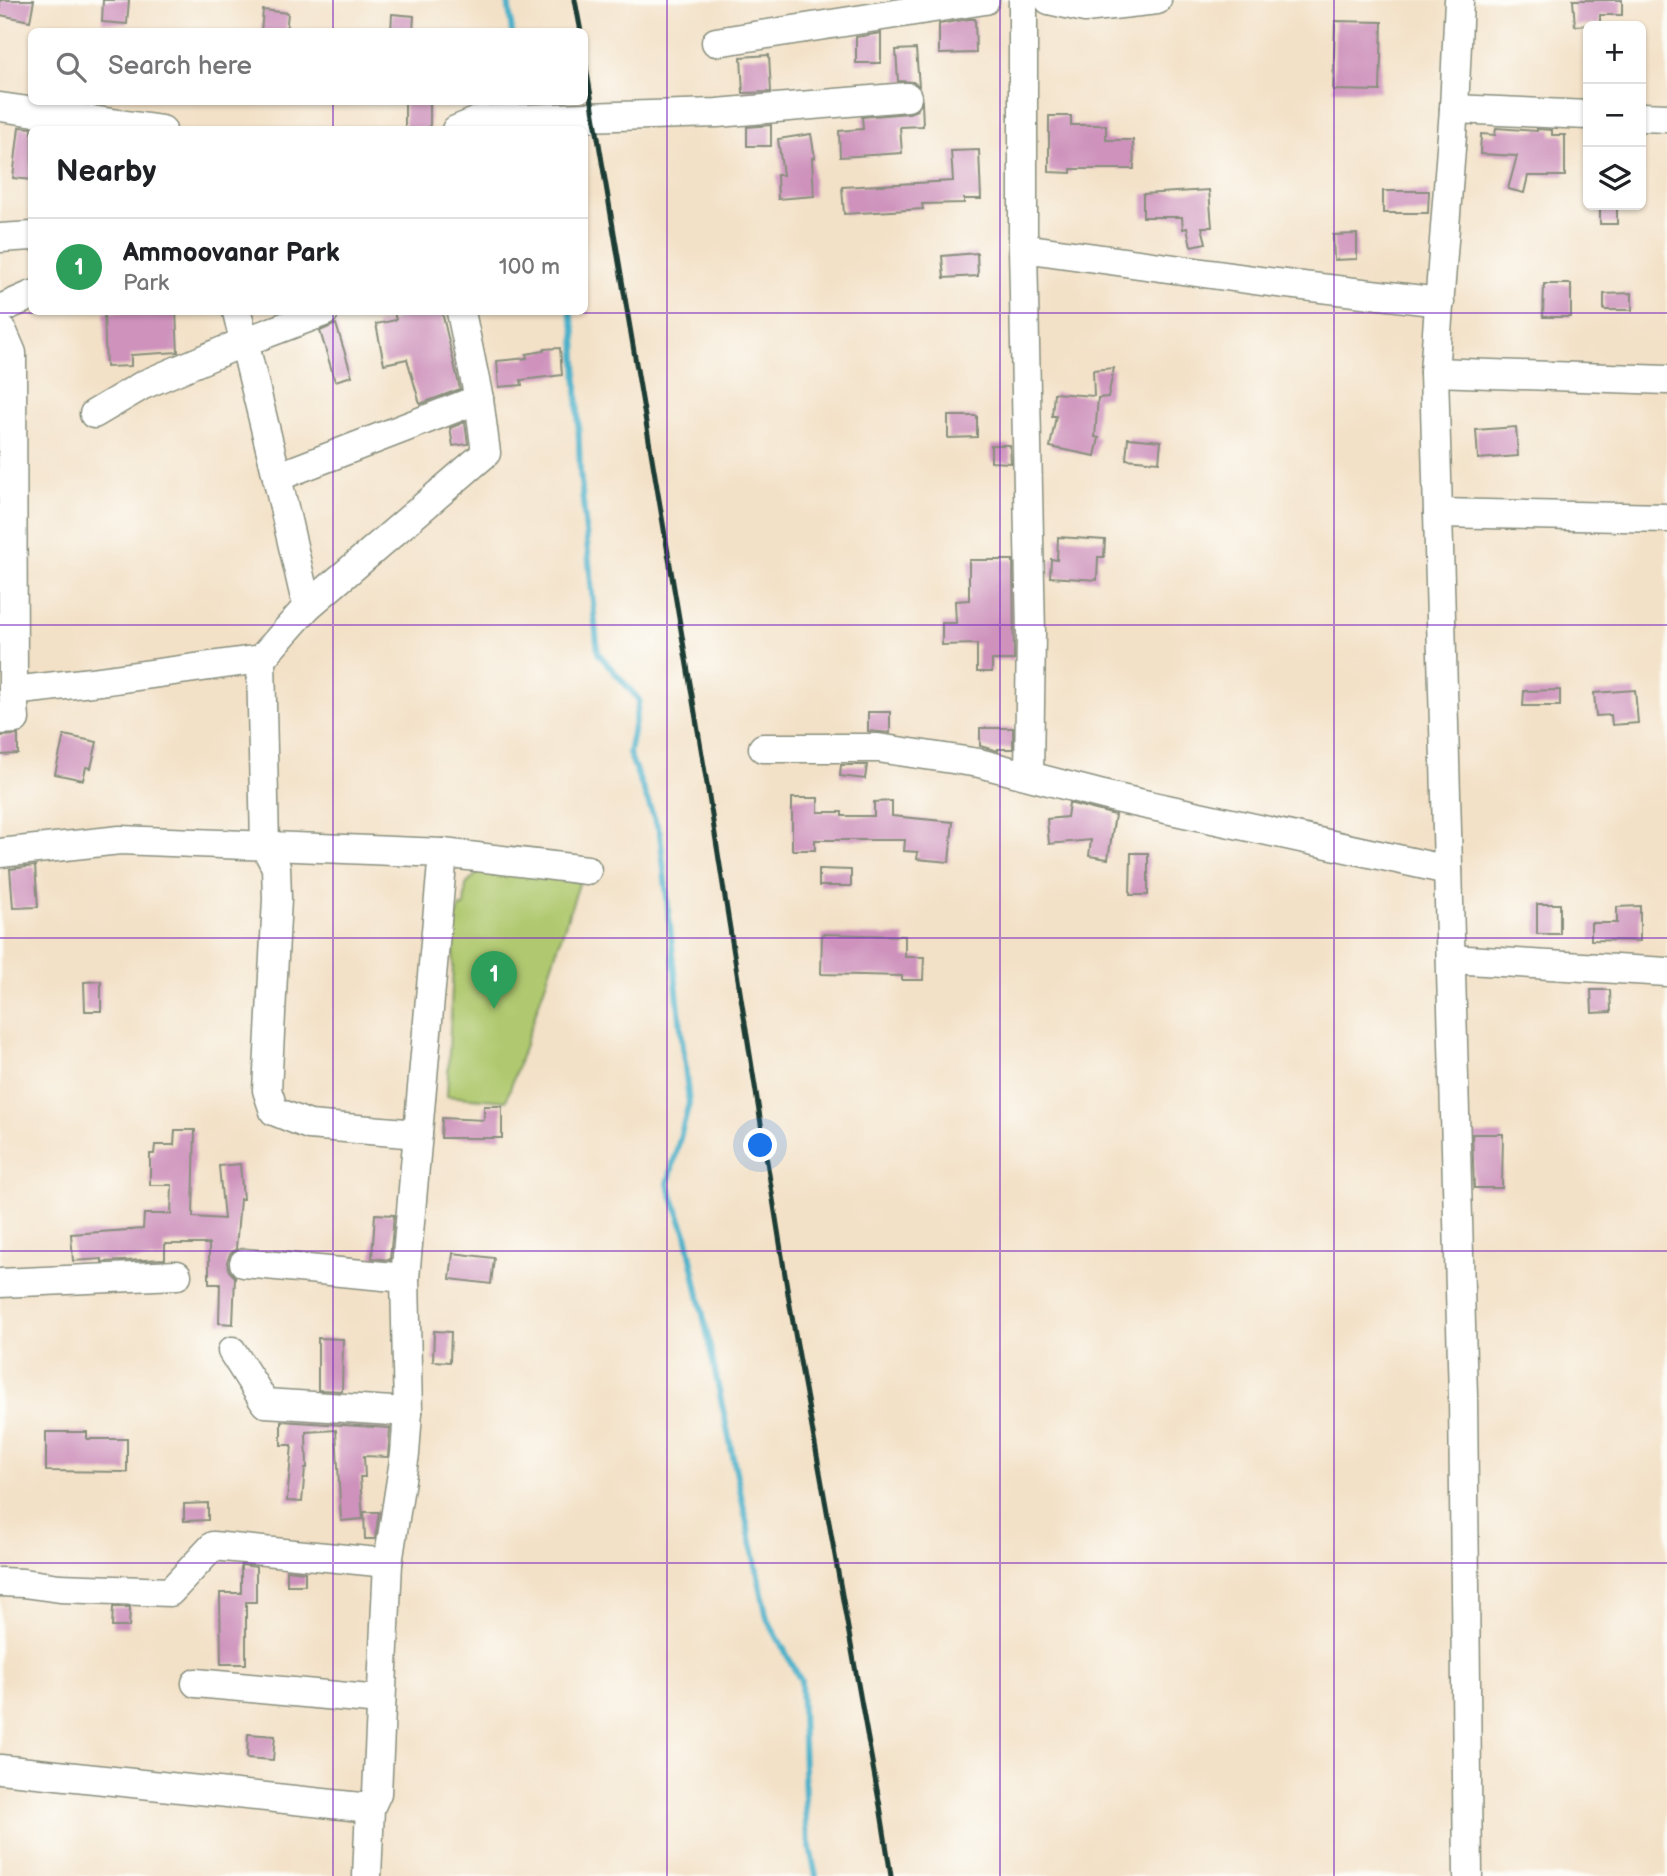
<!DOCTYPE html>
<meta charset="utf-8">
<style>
:root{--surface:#fff;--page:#f2f2f2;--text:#202124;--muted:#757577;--line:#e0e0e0;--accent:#111827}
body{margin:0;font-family:"Balsamiq Sans",sans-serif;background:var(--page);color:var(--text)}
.controls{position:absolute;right:21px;top:21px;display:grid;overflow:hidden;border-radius:10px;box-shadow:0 2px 5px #0004}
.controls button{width:63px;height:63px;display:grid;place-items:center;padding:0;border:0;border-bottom:2px solid var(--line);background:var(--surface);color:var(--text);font:35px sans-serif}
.you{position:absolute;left:761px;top:1146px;width:24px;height:24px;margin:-18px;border:5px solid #fff;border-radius:50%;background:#1a73e8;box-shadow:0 0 0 10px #1a73e833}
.badge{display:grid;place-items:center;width:46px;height:46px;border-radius:50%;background:var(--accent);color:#fff;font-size:23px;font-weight:700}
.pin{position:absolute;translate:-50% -58px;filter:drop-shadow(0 2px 4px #0008)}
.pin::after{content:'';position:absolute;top:37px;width:24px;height:21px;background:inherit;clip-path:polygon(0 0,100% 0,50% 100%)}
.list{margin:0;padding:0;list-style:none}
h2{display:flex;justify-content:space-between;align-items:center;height:91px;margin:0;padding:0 28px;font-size:30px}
h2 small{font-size:23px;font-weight:400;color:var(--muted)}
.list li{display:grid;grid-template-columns:46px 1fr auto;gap:21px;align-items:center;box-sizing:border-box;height:98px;padding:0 28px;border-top:2px solid var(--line)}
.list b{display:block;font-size:26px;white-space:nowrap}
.list p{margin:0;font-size:23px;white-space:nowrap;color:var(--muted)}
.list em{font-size:23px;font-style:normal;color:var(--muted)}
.icon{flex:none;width:38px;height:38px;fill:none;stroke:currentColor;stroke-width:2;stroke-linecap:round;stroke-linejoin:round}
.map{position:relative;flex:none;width:1667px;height:1876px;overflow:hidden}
.search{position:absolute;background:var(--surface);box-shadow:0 2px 5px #0004;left:28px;top:28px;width:560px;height:77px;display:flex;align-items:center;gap:18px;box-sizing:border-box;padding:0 24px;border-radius:10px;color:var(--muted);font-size:26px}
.panel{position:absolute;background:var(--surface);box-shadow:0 2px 5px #0004;left:28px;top:126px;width:560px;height:189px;border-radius:10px}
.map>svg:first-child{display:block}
.green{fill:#b0c96f;stroke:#688352;stroke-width:2}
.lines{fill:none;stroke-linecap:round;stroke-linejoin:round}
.stream{stroke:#49b0c9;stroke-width:6}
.building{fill:#ce92bc}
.minor-casing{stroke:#898f7e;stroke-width:31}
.minor{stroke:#fff;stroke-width:28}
.rail{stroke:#1f3d34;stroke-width:5}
.grid{fill:none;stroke:#7b2cbf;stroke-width:2;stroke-opacity:0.55}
</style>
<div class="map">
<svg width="1667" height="1876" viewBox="0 0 1667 1876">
<rect width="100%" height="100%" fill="#fdfcf7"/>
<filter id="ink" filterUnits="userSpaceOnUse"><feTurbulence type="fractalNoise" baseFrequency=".0143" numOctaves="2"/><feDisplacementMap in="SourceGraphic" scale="14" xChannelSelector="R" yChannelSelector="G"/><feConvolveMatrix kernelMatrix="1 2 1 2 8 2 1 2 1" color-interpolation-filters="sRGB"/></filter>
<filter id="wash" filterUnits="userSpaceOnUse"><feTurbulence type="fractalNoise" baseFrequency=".00686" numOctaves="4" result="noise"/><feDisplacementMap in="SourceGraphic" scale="28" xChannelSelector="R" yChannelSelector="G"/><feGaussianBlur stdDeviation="1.57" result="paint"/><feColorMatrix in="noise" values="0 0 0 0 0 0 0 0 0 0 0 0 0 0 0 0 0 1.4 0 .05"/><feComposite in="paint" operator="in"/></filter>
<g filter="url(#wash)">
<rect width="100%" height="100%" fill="#f3e1c7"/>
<path class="green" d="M485 865 580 881 506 1101 447 1096 455 922 460 907H464L466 885Z"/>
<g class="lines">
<g class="stream">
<path d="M508 0 512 32"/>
<path d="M570 312 575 332 580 471 598 653 639 700 629 753 660 833 689 1103 668 1184 686 1234 767 1618 801 1681 806 1829 816 1876"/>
</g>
</g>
<g id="blocks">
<g class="building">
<path d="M0 0H34L30 21 0 15Z"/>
<path d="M103 0H129L127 24 102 22Z"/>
<path d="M1573 0H1622V15H1600V24L1575 26Z"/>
<path d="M263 10 288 13 286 32H261Z"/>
<path d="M392 14 414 16 413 32H391Z"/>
<path d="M969 19H975L976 53 939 54V24Z"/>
<path d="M1335 21 1382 22 1380 91 1333 90Z"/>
<path d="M881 33V63H856V37Z"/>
<path d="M916 49 919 86 913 82 898 81 896 50Z"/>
<path d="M769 55 771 92 743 93 741 57Z"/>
<rect x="405" y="102" width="25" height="27"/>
<path d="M922 102 923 126 900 127 902 153 840 157 839 131 863 129 862 117 909 113 917 110Z"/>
<path d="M1049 116H1071V125H1106V140H1133L1134 169H1071V173L1049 172Z"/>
<path d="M771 125V146H747V127Z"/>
<path d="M19 127 32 128V180L13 178Z"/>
<path d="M1496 128 1537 131V129L1552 130V135H1565V176H1528L1524 193 1508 189 1517 156 1480 154 1481 134 1495 135Z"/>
<path d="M811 134 815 158H812L814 196 778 199 777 175H783L778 139Z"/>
<path d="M979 150 981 199H964V203L922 204 923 209 844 214 842 187 953 181 951 151Z"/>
<path d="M1209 190 1212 227H1202L1206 243 1191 246 1187 228 1183 229 1182 217H1143V194Z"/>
<path d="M1383 191H1429L1428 213H1383Z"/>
<rect x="1600" y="205" width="17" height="19"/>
<path d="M1357 234V259L1334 260 1333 235Z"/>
<path d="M977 253 978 276 944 278 942 256Z"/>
<path d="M1544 284H1571V317H1543Z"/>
<path d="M1632 293V310H1604V294Z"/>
<path d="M104 312H176L178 352 131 355V366L106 367Z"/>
<path d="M394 312H442L460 389 420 404 407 359 384 364 376 324 396 320Z"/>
<path d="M336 324 352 376 335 381 320 331Z"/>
<path d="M560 348 562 375 521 380 522 385 499 387 497 361 527 358 526 354 544 351V349Z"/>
<path d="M1114 368 1108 397 1098 398 1095 437 1099 438 1095 456 1050 447 1056 416H1052L1054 393 1094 396 1093 370Z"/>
<path d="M948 416H977V437L948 438Z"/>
<path d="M465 422 468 444 453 446 450 428Z"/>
<path d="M1516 427 1518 456 1478 459 1476 430Z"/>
<path d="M1128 438 1161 441 1159 462 1126 459Z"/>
<path d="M991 445H1010L1011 463 991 462Z"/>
<path d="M1058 537 1105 540 1104 557H1098L1097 580 1050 577 1051 559 1057 560Z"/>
<path d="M969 560H1013L1014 660H992V672H977V644L942 645V623H956L955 601 969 600Z"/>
<path d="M1560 690V706H1523L1524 691Z"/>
<path d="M1635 690 1638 723 1612 725 1611 715 1596 716 1594 693Z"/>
<path d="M868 712H890V733L868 731Z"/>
<path d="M980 728H1013V749H998V751L980 746Z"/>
<path d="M18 735V754L0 755V736Z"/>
<path d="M64 735 97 742 91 768 86 767 83 780 55 774Z"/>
<path d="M841 765H867L865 779 840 776Z"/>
<path d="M792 798H818V812H842V816H874V802L892 801V816L953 822 949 862 917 859 918 852 904 851 905 840H815V850H792Z"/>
<path d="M1069 803 1115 815 1108 859 1089 856 1091 840 1049 844 1047 819 1067 817Z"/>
<path d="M1131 853H1148V895H1130Z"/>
<path d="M35 866 38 907 13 908 10 869Z"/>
<path d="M819 869 851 870V886H819Z"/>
<rect x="1537" y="904" width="23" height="30"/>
<path d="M1640 906V941L1591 940V923H1617V907Z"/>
<path d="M822 934 905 936V957H924L923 980H902V976L821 974Z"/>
<path d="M101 981V1011H85L84 982Z"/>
<path d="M1591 990H1610L1611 1012 1592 1013Z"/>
<path d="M484 1106H502V1138H441L442 1118 484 1120Z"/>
<path d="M175 1130H195L193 1217 224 1219 219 1166 240 1164 243 1199H240L236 1249 230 1254 227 1262 229 1271 235 1277 233 1324 219 1323 220 1284H209V1244H165V1259L102 1262V1259L73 1261 71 1234 143 1229 144 1214H171L172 1185H150V1154H154L155 1145H174Z"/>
<path d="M1472 1134H1503L1502 1188H1474Z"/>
<path d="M375 1214 394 1215 390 1260 372 1258Z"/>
<path d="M453 1253 494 1258 491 1284 450 1279Z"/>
<path d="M434 1331 451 1332 450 1362 433 1361Z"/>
<path d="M318 1338 343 1339 342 1391 318 1390Z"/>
<path d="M281 1421 390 1428 388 1457 364 1456 365 1477H360L363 1519 341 1521 336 1430 306 1432 307 1468H305L302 1502 287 1501 292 1445H281Z"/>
<path d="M46 1432H87V1439H127V1472L46 1471Z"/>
<path d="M208 1503V1520L184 1521V1504Z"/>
<path d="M364 1512H379L375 1539H365Z"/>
<path d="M241 1565 256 1567V1602H246V1664H221L220 1593H241Z"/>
<path d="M287 1570 305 1572V1585H287Z"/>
<path d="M113 1607H130L129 1627H112Z"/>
<path d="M248 1734 275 1736 273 1760 247 1758Z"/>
</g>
</g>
</g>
<g filter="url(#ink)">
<use href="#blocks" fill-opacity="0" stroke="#898f7e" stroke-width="2"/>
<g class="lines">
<defs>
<g id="minor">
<path d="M1023 0V248L1031 634 1029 774"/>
<path d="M1049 0 1085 8 1157 0"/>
<path d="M1459 0 1454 109 1434 372 1463 1396 1468 1876"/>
<path d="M716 42 985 0"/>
<path d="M0 107 162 130"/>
<path d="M1454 109 1588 115"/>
<path d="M1641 117 1667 118"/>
<path d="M456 130 480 120 717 113 907 97"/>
<path d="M0 238 32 236"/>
<path d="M1023 248 1261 281 1440 302"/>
<path d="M0 309 32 295"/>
<path d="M237 312 277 477 479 399 461 312"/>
<path d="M0 331 3 332 12 353 13 691 15 719 0 720"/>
<path d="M1434 372 1667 380"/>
<path d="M94 414 143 385 244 342 324 312"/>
<path d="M277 477 307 607 261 659 265 846 276 867 277 899 267 1090 274 1111 309 1125 418 1134"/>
<path d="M1438 513 1667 518"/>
<path d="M307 607 486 453 479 399"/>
<path d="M13 691 100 681 261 659"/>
<path d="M763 748H878L979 763 1111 797 1448 870"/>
<path d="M0 853 120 840 443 853 587 870"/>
<path d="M1451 959 1667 972"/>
<path d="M244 1263 405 1278"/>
<path d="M0 1283 177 1275"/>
<path d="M232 1351 265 1403 408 1412"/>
<path d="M0 1582 23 1583 60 1588 170 1592 213 1546 388 1563"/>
<path d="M196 1683 380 1700"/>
<path d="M0 1769 370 1808"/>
<path d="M367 1876 370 1808 377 1793 388 1563 405 1454 408 1412 405 1278 443 853"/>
</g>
</defs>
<use href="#minor" class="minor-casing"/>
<use href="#minor" class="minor"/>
<g class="rail">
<path d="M575 0 581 32"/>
<path d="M584 55 707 784 789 1300 880 1806 891 1876"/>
</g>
</g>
</g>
<path class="grid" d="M333 0V32M667 0V1876M1000 0V1876M1334 0V1876M333 102V130M333 312V1876M0 313H1667M0 625H1667M0 938H1667M0 1251H1667M0 1563H1667"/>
</svg>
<div class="controls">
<button>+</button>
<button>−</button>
<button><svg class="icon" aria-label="layers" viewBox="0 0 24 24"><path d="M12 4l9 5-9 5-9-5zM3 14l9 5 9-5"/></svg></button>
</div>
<div class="you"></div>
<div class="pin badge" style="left:494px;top:1009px;background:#2e9e5b">1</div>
<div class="search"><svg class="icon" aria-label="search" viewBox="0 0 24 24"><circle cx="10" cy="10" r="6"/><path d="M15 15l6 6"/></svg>Search here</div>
<section class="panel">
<h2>Nearby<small></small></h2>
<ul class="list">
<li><span class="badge" style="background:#2e9e5b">1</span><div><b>Ammoovanar Park</b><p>Park</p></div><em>100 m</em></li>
</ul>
</section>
</div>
